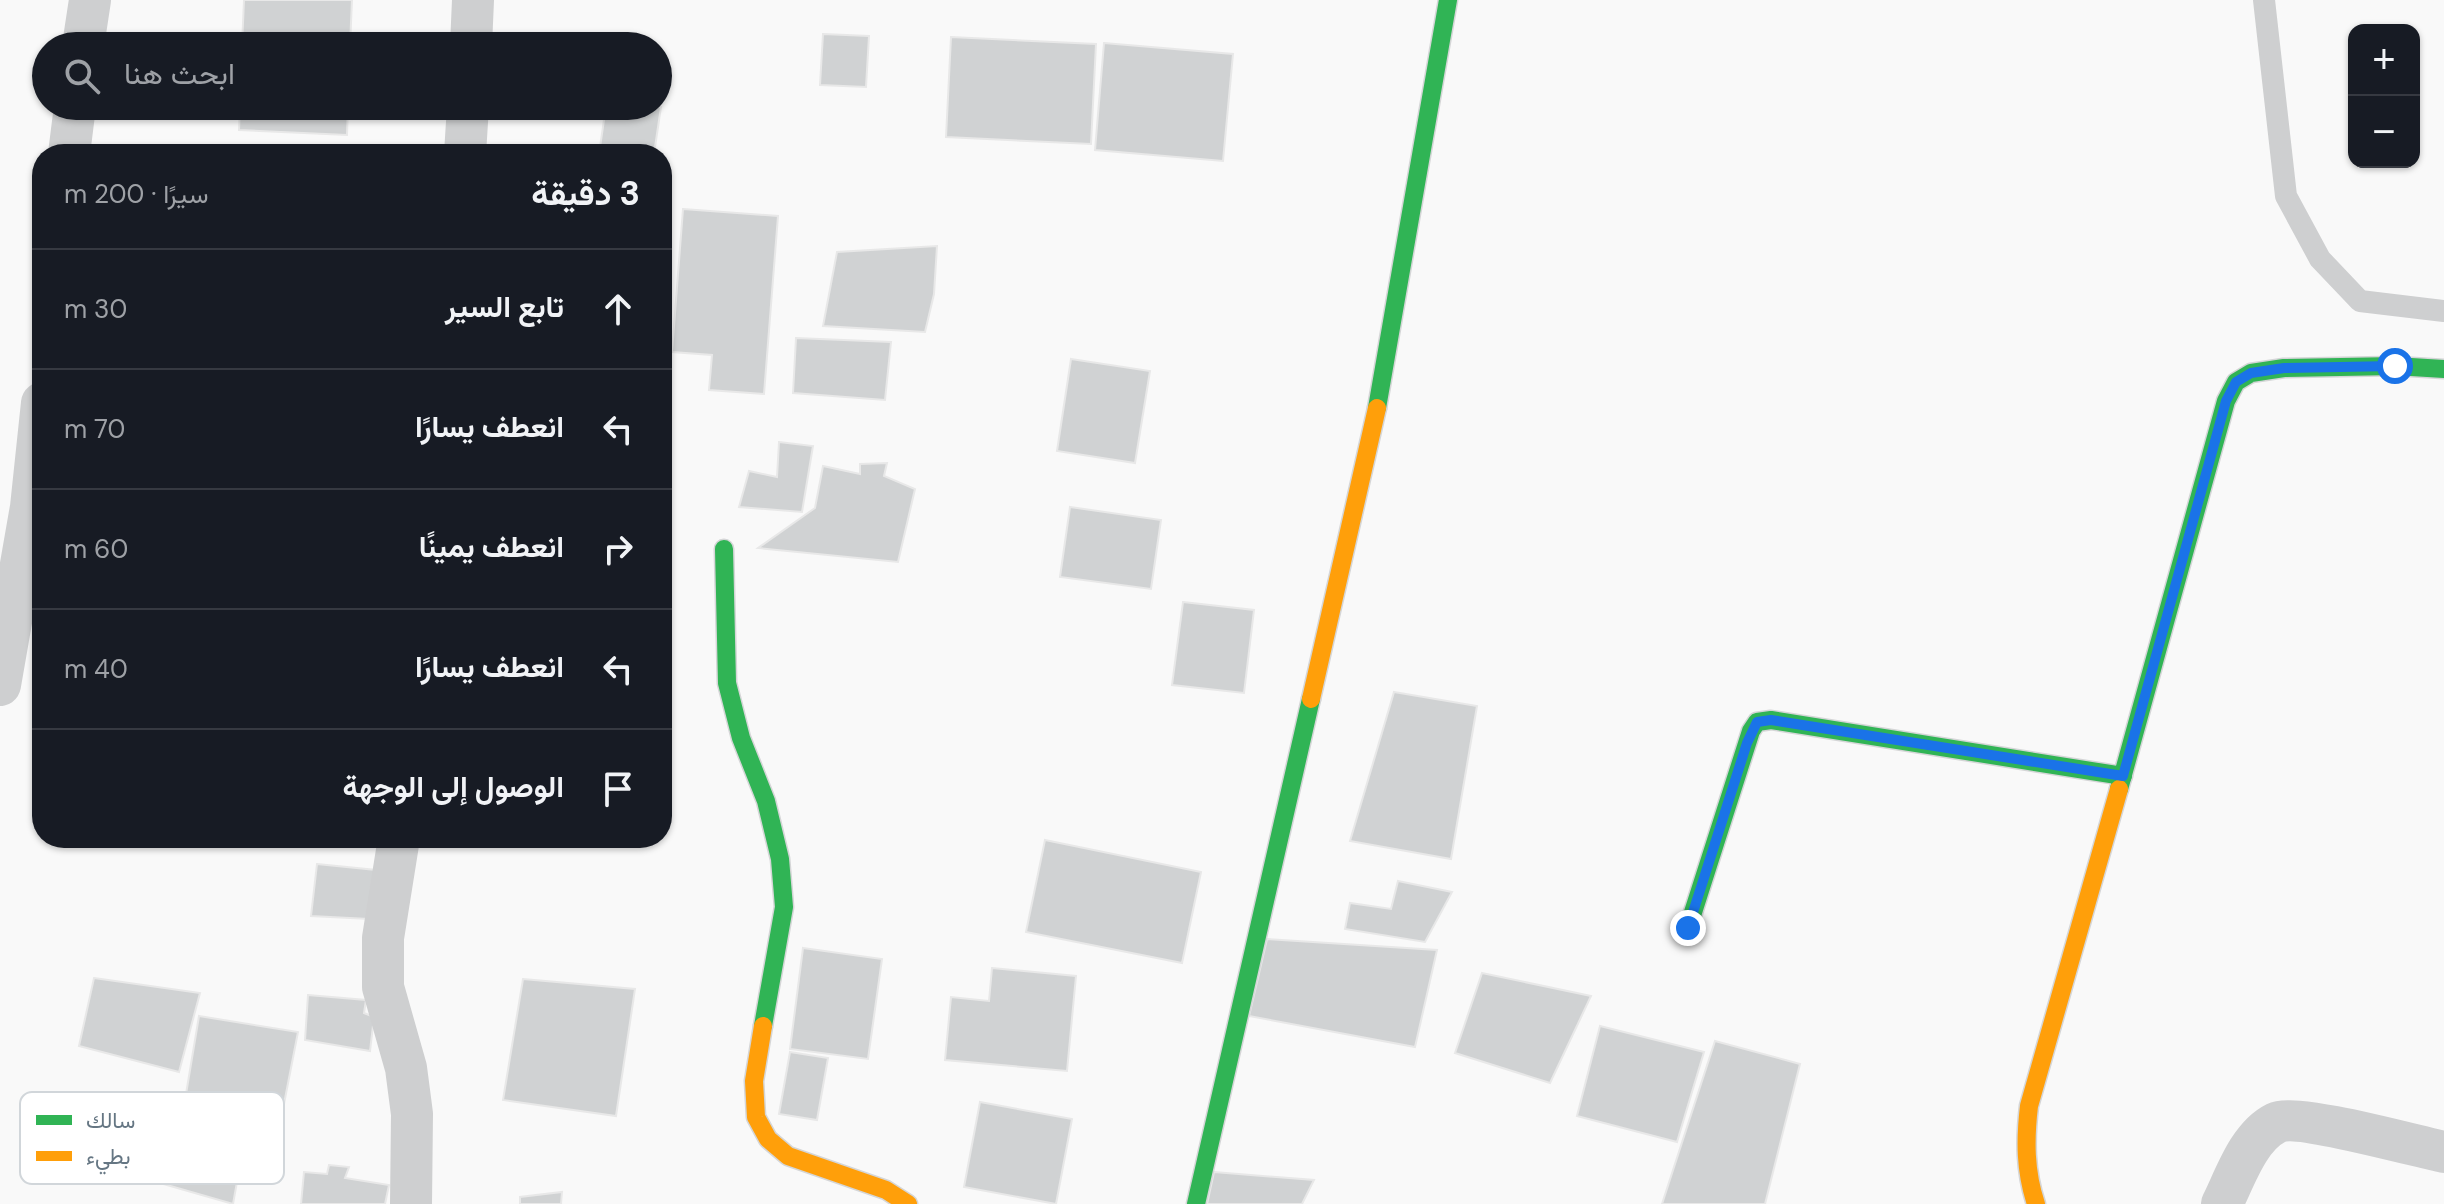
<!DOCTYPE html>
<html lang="ar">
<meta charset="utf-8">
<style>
:root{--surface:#171b24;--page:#20242c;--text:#f1f3f6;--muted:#9ea1a6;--line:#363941}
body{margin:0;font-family:"DM Sans",Vazirmatn,sans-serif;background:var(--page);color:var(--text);direction:rtl}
.controls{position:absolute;right:24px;top:24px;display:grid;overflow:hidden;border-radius:16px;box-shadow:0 2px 6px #0004}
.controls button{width:72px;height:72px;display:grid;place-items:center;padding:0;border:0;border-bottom:2px solid var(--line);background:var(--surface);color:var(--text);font:40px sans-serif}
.stop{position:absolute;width:24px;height:24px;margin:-18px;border:6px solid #1a73e8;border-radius:50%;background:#fff}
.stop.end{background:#1a73e8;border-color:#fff;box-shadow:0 2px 8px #0008}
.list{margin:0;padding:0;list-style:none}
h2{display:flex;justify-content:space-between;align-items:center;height:104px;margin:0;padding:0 32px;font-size:34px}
h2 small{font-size:26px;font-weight:400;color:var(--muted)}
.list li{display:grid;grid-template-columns:52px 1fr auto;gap:24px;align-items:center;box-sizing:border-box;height:120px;padding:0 32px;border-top:2px solid var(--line)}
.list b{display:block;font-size:30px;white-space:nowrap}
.list em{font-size:26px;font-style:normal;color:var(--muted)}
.icon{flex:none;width:44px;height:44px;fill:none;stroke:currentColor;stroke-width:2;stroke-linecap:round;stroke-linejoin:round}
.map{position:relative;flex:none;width:2444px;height:1204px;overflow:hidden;direction:ltr}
.search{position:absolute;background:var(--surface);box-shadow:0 2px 6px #0004;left:32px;top:32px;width:640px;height:88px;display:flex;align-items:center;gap:20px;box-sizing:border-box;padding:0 28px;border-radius:44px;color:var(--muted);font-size:30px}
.panel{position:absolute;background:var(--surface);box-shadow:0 2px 6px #0004;left:32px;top:144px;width:640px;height:704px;border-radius:32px;direction:rtl}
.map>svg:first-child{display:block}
.building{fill:#d0d2d3;stroke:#e8e8e8;stroke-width:2}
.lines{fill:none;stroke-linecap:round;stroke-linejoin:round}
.fast-casing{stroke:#d5d6d7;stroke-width:21}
.slow-casing{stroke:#d5d6d7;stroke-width:21}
.lane{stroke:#cecfd0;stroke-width:22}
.street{stroke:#cecfd0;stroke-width:42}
.fast{stroke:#30b455;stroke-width:18}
.slow{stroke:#ff9f0a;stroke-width:18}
.route{stroke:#1a73e8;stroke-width:10}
.key{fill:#fff;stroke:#d1d6da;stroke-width:2}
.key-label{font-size:22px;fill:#657683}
</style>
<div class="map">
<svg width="2444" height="1204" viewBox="0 0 2444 1204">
<rect width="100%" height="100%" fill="#f9f9f9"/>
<g class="building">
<path d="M244 0H352L350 46H242Z"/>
<path d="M823 34 869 36 866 87 820 85Z"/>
<path d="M951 37 1096 44 1091 144 946 137Z"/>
<path d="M1104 43 1233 54 1223 161 1095 150Z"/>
<path d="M240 106H348L347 135 239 130Z"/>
<path d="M606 106 661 107 654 154H599Z"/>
<path d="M683 209 778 216 764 394 709 390 712 355 672 352Z"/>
<path d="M937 246 934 294 925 332 823 326 837 252Z"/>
<path d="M796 338 891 342 885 400 793 393Z"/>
<path d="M1071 359 1150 371 1135 463 1057 451Z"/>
<path d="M779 442 813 446 802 512 739 507 749 471 777 477Z"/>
<path d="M887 463 884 476 915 489 898 562 758 548 815 508 823 466 860 474V464Z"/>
<path d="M1070 507 1161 520 1151 589 1060 577Z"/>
<path d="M1183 602 1254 610 1244 693 1172 685Z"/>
<path d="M1394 692 1477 706 1451 859 1350 841Z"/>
<path d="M1045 840 1201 872 1182 963 1026 932Z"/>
<path d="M317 864 376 870 369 919 311 916Z"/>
<path d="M1398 881 1452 892 1425 942 1345 929 1350 903 1391 909Z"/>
<path d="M1267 939 1437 950 1415 1047 1249 1016Z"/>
<path d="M803 948 882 959 868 1059 790 1049Z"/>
<path d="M992 968 1076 976 1067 1071 945 1060 951 997 989 1001Z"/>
<path d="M1482 973 1591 996 1550 1083 1455 1053Z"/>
<path d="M94 978 200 993 179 1072 79 1046Z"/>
<path d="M523 979 635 989 616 1116 503 1100Z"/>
<path d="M308 995 366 1000 364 1013 374 1017 370 1051 305 1040Z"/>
<path d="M199 1016 298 1032 283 1109 186 1094Z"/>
<path d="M1600 1026 1704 1052 1677 1142 1577 1116Z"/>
<path d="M1715 1041 1800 1064 1765 1204H1662Z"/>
<path d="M790 1052 828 1058 817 1120 779 1114Z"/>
<path d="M980 1102 1072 1119 1056 1204 964 1187Z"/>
<path d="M170 1130 245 1138 233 1204 160 1183Z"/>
<path d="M329 1165 349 1167 345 1178 389 1185 385 1204H301L304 1172 327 1174Z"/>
<path d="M1214 1172 1314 1180 1302 1204H1207Z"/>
<path d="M562 1192 561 1204H520V1197Z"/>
</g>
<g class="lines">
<defs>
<g id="fast">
<path d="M1377 408 1448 0"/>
<path d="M724 549 727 683 741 738 766 801 780 859 784 907 763 1026"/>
<path d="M2119 789 2226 401 2236 382 2251 373 2284 368 2395 366 2444 369"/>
<path d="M1688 928 1751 731 1757 722 1771 720 2123 776"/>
<path d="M1196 1204 1311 699"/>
</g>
<g id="slow">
<path d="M1311 699 1377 408"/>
<path d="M763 1026 754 1081 756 1117 768 1139 788 1156 886 1190 908 1204"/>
<path d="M2036 1204C2025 1171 2025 1140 2029 1106L2119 789"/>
</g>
</defs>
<use href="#fast" class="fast-casing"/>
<use href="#slow" class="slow-casing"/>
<path class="lane" d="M2264 0 2286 196 2320 259 2360 301 2444 311"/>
<g class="street">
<path d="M83 46 90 0"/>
<path d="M471 46 473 0"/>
<path d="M69 154 75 106"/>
<path d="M465 154 468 106"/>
<path d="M0 685 31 507 42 403"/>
<path d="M399 838 383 938V987L406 1068 412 1114 411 1204"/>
<path d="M2222 1204C2235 1178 2248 1137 2276 1123 2297 1113 2415 1146 2444 1152"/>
</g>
<use href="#fast" class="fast"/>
<use href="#slow" class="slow"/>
</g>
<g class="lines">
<path class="route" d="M1688 928 1747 743 1757 722 1771 720 2123 776 2226 401 2236 382 2251 373 2284 368 2395 366"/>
</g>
<rect x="20" y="1092" width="264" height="92" rx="12" class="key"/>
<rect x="36" y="1115" width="36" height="10" fill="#30b455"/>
<rect x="36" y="1151" width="36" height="10" fill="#ff9f0a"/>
<g class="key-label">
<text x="86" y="1128">سالك</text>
<text x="86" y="1164">بطيء</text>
</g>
</svg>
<div class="controls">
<button>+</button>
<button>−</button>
</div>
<div class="stop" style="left:2395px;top:366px"></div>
<div class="stop end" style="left:1688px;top:928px"></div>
<div class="search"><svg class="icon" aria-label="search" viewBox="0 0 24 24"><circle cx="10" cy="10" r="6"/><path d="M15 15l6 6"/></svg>ابحث هنا</div>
<section class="panel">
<h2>3 دقيقة<small>سيرًا · 200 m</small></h2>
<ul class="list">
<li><svg class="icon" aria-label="ahead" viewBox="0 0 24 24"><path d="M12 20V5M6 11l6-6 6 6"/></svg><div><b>تابع السير</b></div><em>30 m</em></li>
<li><svg class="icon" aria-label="left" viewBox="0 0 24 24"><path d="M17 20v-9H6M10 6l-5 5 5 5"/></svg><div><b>انعطف يسارًا</b></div><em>70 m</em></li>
<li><svg class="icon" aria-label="right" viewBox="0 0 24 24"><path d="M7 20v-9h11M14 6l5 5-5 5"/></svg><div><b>انعطف يمينًا</b></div><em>60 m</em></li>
<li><svg class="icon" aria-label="left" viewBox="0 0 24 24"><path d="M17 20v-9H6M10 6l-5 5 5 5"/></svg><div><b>انعطف يسارًا</b></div><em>40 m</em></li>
<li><svg class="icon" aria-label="arrive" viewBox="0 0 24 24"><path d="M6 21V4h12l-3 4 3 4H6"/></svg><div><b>الوصول إلى الوجهة</b></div></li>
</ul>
</section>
</div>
